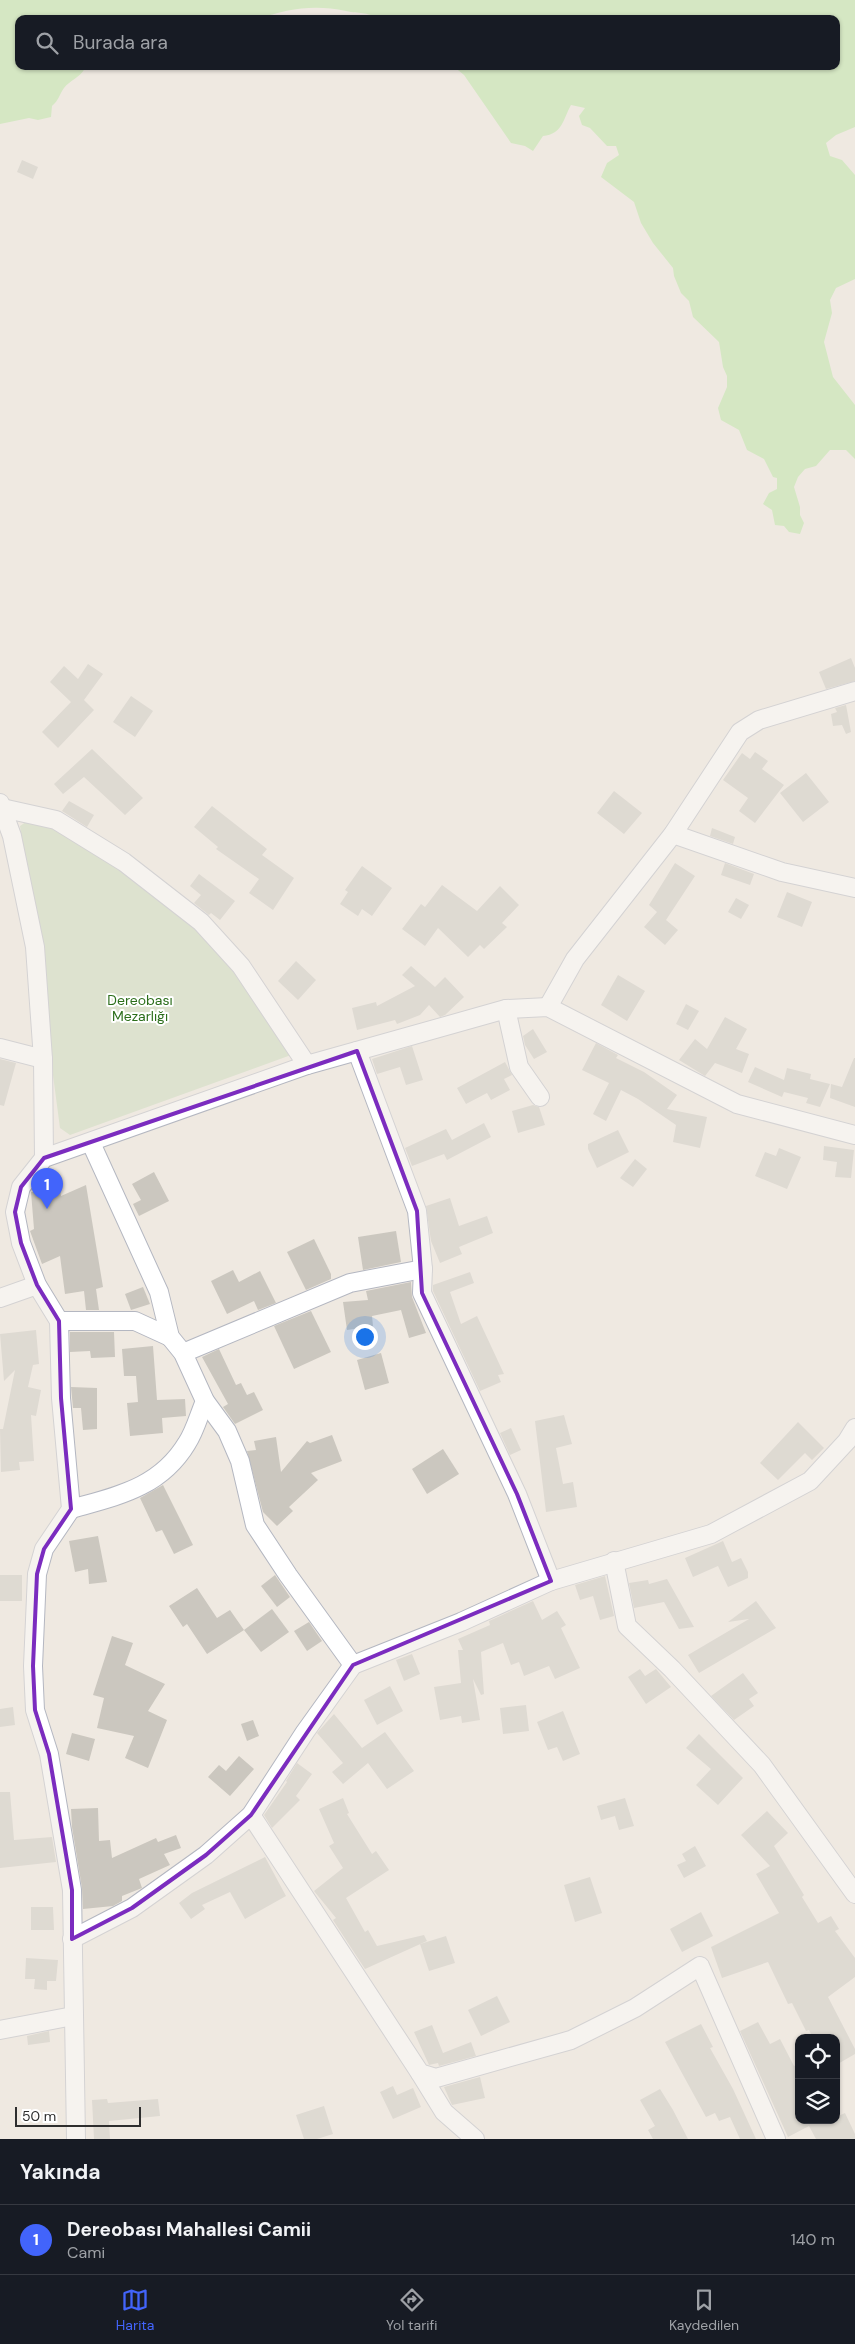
<!DOCTYPE html>
<html lang="tr">
<meta charset="utf-8">
<style>
:root{--surface:#171b24;--page:#20242c;--text:#f1f3f6;--muted:#9ea1a6;--line:#363941;--accent:#4264fb}
body{margin:0;font-family:"DM Sans",sans-serif;background:var(--page);color:var(--text)}
.controls{position:absolute;right:15px;bottom:15px;display:grid;overflow:hidden;border-radius:10px;box-shadow:0 1px 4px #0004}
.controls button{width:45px;height:45px;display:grid;place-items:center;padding:0;border:0;border-bottom:1px solid var(--line);background:var(--surface);color:var(--text);font:25px sans-serif}
.scale{position:absolute;left:15px;bottom:12px;width:126px;box-sizing:border-box;padding-left:5px;border:2px solid #2e2e2e;border-top:0;font-size:14px;line-height:18px;white-space:nowrap;color:#2e2e2e;-webkit-text-stroke:4px #fff;paint-order:stroke}
.you{position:absolute;left:364px;top:1336px;width:18px;height:18px;margin:-12px;border:4px solid #fff;border-radius:50%;background:#1a73e8;box-shadow:0 0 0 8px #1a73e833}
.badge{display:grid;place-items:center;width:32px;height:32px;border-radius:50%;background:var(--accent);color:#fff;font-size:16px;font-weight:700}
.pin{position:absolute;translate:-50% -41px;filter:drop-shadow(0 1px 2px #0008)}
.pin::after{content:'';position:absolute;top:26px;width:18px;height:15px;background:inherit;clip-path:polygon(0 0,100% 0,50% 100%)}
.list{margin:0;padding:0;list-style:none}
h2{display:flex;justify-content:space-between;align-items:center;height:65px;margin:0;padding:0 20px;font-size:21px}
h2 small{font-size:16px;font-weight:400;color:var(--muted)}
.list li{display:grid;grid-template-columns:32px 1fr auto;gap:15px;align-items:center;box-sizing:border-box;height:70px;padding:0 20px;border-top:1px solid var(--line)}
.list b{display:block;font-size:19px;white-space:nowrap}
.list p{margin:0;font-size:16px;white-space:nowrap;color:var(--muted)}
.list em{font-size:16px;font-style:normal;color:var(--muted)}
.icon{flex:none;width:28px;height:28px;fill:none;stroke:currentColor;stroke-width:2;stroke-linecap:round;stroke-linejoin:round}
.map{position:relative;flex:none;width:855px;height:2139px;overflow:hidden}
.search{position:absolute;background:var(--surface);box-shadow:0 1px 4px #0004;left:15px;right:15px;top:15px;height:55px;display:flex;align-items:center;gap:12px;box-sizing:border-box;padding:0 18px;border-radius:10px;color:var(--muted);font-size:19px}
.sheet{height:135px;background:var(--surface)}
nav{display:flex;justify-content:space-around;align-items:center;box-sizing:border-box;height:70px;border-top:1px solid var(--line);background:var(--surface);font-size:14px;color:var(--muted)}
nav a{display:grid;justify-items:center;gap:2px}
nav .on{color:var(--accent)}
.map>svg:first-child{display:block}
.green{fill:#b6e59e}
.cemetery{fill:#c8d9b8}
.building{fill:#cbc7bf}
.lines{fill:none;stroke-linecap:round;stroke-linejoin:round}
.minor-casing{stroke:#b4b7c1;stroke-width:20}
.minor{stroke:#fff;stroke-width:18}
.marked{fill:none;stroke:#7b2cbf;stroke-width:4;stroke-linejoin:round}
.labels{text-anchor:middle;stroke-width:4;stroke-linejoin:round;paint-order:stroke}
.park-label{font-size:14px;fill:#2c6e1b;stroke:#fff}
</style>
<div class="map">
<svg width="855" height="2139" viewBox="0 0 855 2139">
<rect width="100%" height="100%" fill="#efe9e1"/>
<path class="green" d="M0 0H855V127L836 135 826 143 830 156 842 160 855 175V279L836 288 830 300 832 313 824 342 833 377 855 405V459L846 450H830L816 466 805 469 798 477 794 487 800 507V515L804 523 800 534 789 532 784 526 775 525 772 510 763 504 769 493 777 489V478L773 477 764 459 747 450 739 430 721 420 718 408 727 387V376L723 367 719 342 693 317 689 301 681 293 674 276 673 268 653 243 641 223 634 202 601 177 607 163 619 155 616 146H607L590 128 582 125 579 116 585 108 571 105C563 119 563 134 543 136L533 151 525 146 511 143 464 75 453 66H836V19H379C365 11 360 14 346 11 313 4 288 9 257 19H19V66H112L85 68C80 78 70 80 64 88 59 95 59 100 52 106L51 117 38 120 29 118 0 124Z"/>
<path class="cemetery" d="M33 817C109 853 196 917 247 984 263 1006 276 1032 291 1055L70 1135 60 1128 20 826Z"/>
<g class="building">
<path d="M22 160 38 167 33 179 17 172Z"/>
<path d="M851 658 855 668V681L826 689 819 672Z"/>
<path d="M88 664 103 674 84 700 94 710 58 748 42 732 71 702 50 682 64 666 78 679Z"/>
<path d="M131 696 153 711 135 737 113 722Z"/>
<path d="M846 705 851 732 846 734 842 725 833 726 831 714 837 712 835 708Z"/>
<path d="M92 749 143 798 125 815 84 777 63 794 54 784Z"/>
<path d="M755 752 768 761 762 769 784 785 755 823 739 811 748 798 723 780 742 753 750 759Z"/>
<path d="M806 773 829 802 803 822 780 793Z"/>
<path d="M614 791 642 813 624 834 597 813Z"/>
<path d="M69 801 94 815 87 827 62 811Z"/>
<path d="M212 806 267 849 262 855 294 878 273 910 249 893 259 879 216 849 218 847 194 827Z"/>
<path d="M712 828 735 837 733 844 710 836Z"/>
<path d="M675 863 695 876 666 920 678 930 665 945 644 927 657 912 649 905Z"/>
<path d="M725 863 754 874 750 885 721 875Z"/>
<path d="M362 866 392 888 372 916 362 909 358 916 340 904 348 892 345 890Z"/>
<path d="M199 874 235 901 220 920 211 913 209 915 194 903 201 895 190 886Z"/>
<path d="M442 885 477 911 500 886 519 905 502 923 507 927 484 949 480 945 468 957 438 928 425 946 402 929 421 904 425 907Z"/>
<path d="M787 892 812 902 802 927 777 917Z"/>
<path d="M736 898 749 905 741 919 728 912Z"/>
<path d="M296 961 316 980 298 1000 278 981Z"/>
<path d="M411 966 435 987 445 977 464 997 445 1015 440 1017 429 1005 420 1015 397 1024 395 1020 357 1030 352 1008 376 1002 377 1006 415 986 402 975Z"/>
<path d="M618 975 645 991 627 1021 601 1005Z"/>
<path d="M686 1004 699 1011 688 1030 676 1024Z"/>
<path d="M725 1017 747 1029 736 1049 749 1054 742 1073 715 1063 705 1076 679 1060 695 1039 707 1049Z"/>
<path d="M533 1029 547 1052 534 1059 525 1045 523 1036Z"/>
<path d="M596 1043 618 1055 616 1058 644 1072 677 1095 667 1109 707 1117 700 1148 673 1142 676 1125 638 1099 621 1090 606 1121 593 1114 609 1083 582 1070Z"/>
<path d="M412 1046 423 1080 406 1085 400 1067 377 1074 372 1059Z"/>
<path d="M854 1058H855V1107L830 1098 831 1084 842 1087Z"/>
<path d="M0 1059 16 1063 4 1106 0 1105Z"/>
<path d="M505 1062 512 1075 504 1079 510 1090 491 1100 487 1093 466 1104 457 1088Z"/>
<path d="M755 1067 784 1080 787 1068 811 1074 810 1079 830 1084 820 1107 806 1103 808 1098 784 1092 782 1097 748 1082Z"/>
<path d="M533 1105 539 1107 545 1125 518 1133 512 1111Z"/>
<path d="M484 1123 491 1137 447 1160 444 1154 412 1166 405 1148 446 1129 452 1140Z"/>
<path d="M618 1130 629 1152 597 1168 588 1149V1144Z"/>
<path d="M824 1146 854 1150 851 1178 835 1177 837 1162 823 1160Z"/>
<path d="M779 1148 801 1157 787 1189 755 1176 765 1152 776 1156Z"/>
<path d="M635 1159 647 1169 633 1187 620 1178Z"/>
<path d="M154 1172 169 1201 139 1216 133 1204 141 1200 132 1184Z"/>
<path d="M86 1185 103 1287 96 1289 99 1310H86L84 1291 65 1294 60 1256 42 1264 30 1231 34 1229 31 1192 60 1190 61 1196Z"/>
<path d="M450 1198 459 1226 487 1216 493 1233 459 1247 462 1254 440 1263 431 1241 426 1206Z"/>
<path d="M396 1231 401 1262 363 1270 358 1237Z"/>
<path d="M314 1239 331 1274V1279L306 1290 287 1252Z"/>
<path d="M233 1270 239 1282 260 1271 276 1303 258 1310 254 1301 227 1314 211 1281Z"/>
<path d="M470 1272 474 1283 450 1292 461 1324 477 1316 504 1374 498 1375 501 1382 480 1391 433 1291V1285Z"/>
<path d="M411 1282 412 1297 426 1333 409 1338 401 1310 372 1316 373 1326 347 1330 343 1302 368 1300 366 1291Z"/>
<path d="M143 1287 150 1304 131 1310 125 1294Z"/>
<path d="M311 1311 331 1352 294 1369 274 1326Z"/>
<path d="M36 1330 39 1364 33 1365 28 1387 41 1390 36 1416 31 1415 34 1461 19 1462 20 1470 1 1472 0 1429H3L15 1370 4 1381 0 1334Z"/>
<path d="M70 1332H114L115 1357 91 1358 90 1351 70 1352Z"/>
<path d="M153 1346 157 1400 185 1399 186 1416 162 1418 163 1433 130 1436 127 1403 138 1402 136 1376H124L122 1349Z"/>
<path d="M219 1349 236 1385 241 1383 247 1395 254 1392 263 1410 235 1424 223 1407 228 1404 202 1357Z"/>
<path d="M381 1353 389 1383 365 1390 357 1360Z"/>
<path d="M71 1387 97 1388V1429L83 1430 81 1408H73Z"/>
<path d="M564 1415 572 1444 556 1448 563 1484 573 1482 577 1507 546 1512 535 1421Z"/>
<path d="M798 1422 824 1448 812 1460 805 1453 778 1480 760 1463Z"/>
<path d="M511 1428 521 1450 510 1455 500 1433Z"/>
<path d="M332 1435 342 1461 311 1473 318 1480 289 1507 293 1511 277 1526 263 1512 247 1451 256 1450 254 1441 276 1437 281 1472 307 1441 310 1443Z"/>
<path d="M443 1449 459 1474 427 1494 412 1469Z"/>
<path d="M163 1485 193 1545 174 1554 162 1530 156 1532 140 1498Z"/>
<path d="M98 1536 107 1582 89 1584 88 1569 75 1572 69 1541Z"/>
<path d="M723 1541 732 1562 741 1558 748 1572V1578L728 1587 718 1566 693 1577 685 1558Z"/>
<rect x="0" y="1575" width="22" height="26"/>
<path d="M275 1575 290 1597 277 1607 261 1586Z"/>
<path d="M605 1576 614 1616 600 1620 593 1596 580 1600 575 1585Z"/>
<path d="M667 1579 694 1627 679 1629 664 1602 634 1608 629 1583 648 1580 649 1584Z"/>
<path d="M197 1588 217 1618 230 1610 244 1630 207 1654 187 1624 183 1627 169 1606Z"/>
<path d="M533 1601 542 1620 557 1611 566 1625 561 1628 580 1668 555 1679 549 1666 524 1676 519 1662 511 1665 503 1643 481 1652 484 1694 481 1695 473 1679 480 1720 462 1723 461 1716 440 1720 434 1687 461 1683 458 1650H463L458 1639 490 1625 489 1621Z"/>
<path d="M756 1601 776 1628 699 1673 688 1655 749 1619 728 1622Z"/>
<path d="M272 1609 289 1632 261 1652 244 1630Z"/>
<path d="M309 1622 322 1641 307 1651 294 1631Z"/>
<path d="M112 1636 133 1643 125 1665 165 1684 148 1711 167 1720 148 1768 125 1758 134 1736 97 1728 104 1698 93 1695Z"/>
<path d="M412 1654 420 1674 404 1681 396 1660Z"/>
<path d="M640 1669 645 1676 656 1669 671 1687 646 1704 628 1677Z"/>
<path d="M743 1673 758 1693 749 1699 754 1706 734 1720 711 1696Z"/>
<path d="M390 1686 403 1711 377 1725 364 1700Z"/>
<path d="M526 1705 529 1731 503 1734 500 1708Z"/>
<path d="M13 1707 15 1725 0 1727V1709Z"/>
<path d="M563 1711 580 1754 563 1761 557 1747 548 1750 537 1722Z"/>
<path d="M334 1714 362 1748 385 1732 414 1771 387 1789 368 1763 343 1784 332 1772 343 1763 317 1733Z"/>
<path d="M253 1720 259 1736 247 1741 241 1724Z"/>
<path d="M72 1733 95 1739 89 1761 66 1754Z"/>
<path d="M699 1734 743 1778 718 1805 696 1785 711 1769 686 1748Z"/>
<path d="M239 1756 254 1769 230 1796 208 1777 219 1765 226 1771Z"/>
<path d="M297 1763 312 1774 296 1796 300 1800 272 1828 264 1815 287 1782 286 1781Z"/>
<path d="M0 1792H10L14 1840 52 1837 56 1862 0 1868Z"/>
<path d="M343 1798 349 1813 347 1814 372 1854 376 1851 389 1870 346 1898 365 1932 368 1930 377 1946 424 1935 427 1941 365 1969 333 1920 336 1918 314 1891 343 1868 329 1846 334 1843 319 1809Z"/>
<path d="M625 1798 634 1826 619 1830 615 1816 601 1820 597 1806Z"/>
<path d="M98 1808 99 1841 110 1840 112 1858 156 1838 158 1842 176 1835 181 1848 164 1854 170 1865 139 1879 142 1888 122 1896V1901L113 1906 83 1909 82 1888 72 1827 71 1809Z"/>
<path d="M767 1811 788 1833 774 1846 804 1895 802 1897 818 1923 831 1916 839 1929 835 1931 855 1958V1977L828 1997 855 2049V2054L836 2065V2038H813L809 2030 806 2031 792 2003 788 2004 768 1962 722 1978 711 1947 779 1913 756 1874 770 1866 741 1835Z"/>
<path d="M695 1846 706 1866 684 1878 677 1865 686 1861 682 1854Z"/>
<path d="M265 1857 286 1896 245 1919 230 1892 202 1905 205 1909 191 1919 179 1903 192 1893Z"/>
<path d="M590 1877 602 1913 575 1922 564 1885Z"/>
<path d="M31 1907H53L54 1930H31Z"/>
<path d="M701 1912 713 1936 682 1952 670 1929Z"/>
<path d="M446 1936 455 1963 429 1971 420 1944Z"/>
<path d="M26 1958 58 1960 56 1981H47V1990L34 1989 35 1979H25Z"/>
<path d="M497 1996 510 2022 481 2036 468 2010Z"/>
<path d="M758 2022 770 2044 780 2039 794 2066 799 2064V2120H836V2117L845 2113 855 2134V2139H816L809 2126 788 2137 740 2031Z"/>
<path d="M701 2024 713 2047 710 2048 733 2089 756 2139H740L730 2117 719 2121 715 2113 706 2117 665 2042Z"/>
<path d="M432 2025 443 2053 471 2042 476 2056 439 2066 438 2063 429 2065 414 2032Z"/>
<path d="M49 2031 50 2042 28 2045 27 2036Z"/>
<path d="M480 2077 485 2098 452 2105 444 2087Z"/>
<path d="M393 2086 397 2095 413 2088 421 2107 393 2119 380 2092Z"/>
<path d="M660 2089 673 2110 688 2139H653L648 2130 655 2126 640 2100Z"/>
<path d="M107 2099 108 2103 158 2099 160 2116 109 2121 110 2139H94L92 2100Z"/>
<path d="M324 2106 333 2134 317 2139H304L296 2115Z"/>
</g>
<g class="lines">
<defs>
<g id="minor">
<path d="M0 803 12 836 35 947 43 1059 44 1158"/>
<path d="M2 808 56 820 124 862 201 922 241 966 307 1065"/>
<path d="M673 834 782 872 855 888"/>
<path d="M548 1007 575 959 673 834 740 732 759 720 855 691"/>
<path d="M506 1009 519 1067 540 1097"/>
<path d="M0 1048 43 1059"/>
<path d="M357 1051 417 1211 423 1269 422 1293 517 1494 551 1581"/>
<path d="M91 1143 159 1292 170 1337 183 1353 205 1401 227 1431 240 1461 255 1525 288 1575 353 1665"/>
<path d="M0 1298 37 1285"/>
<path d="M59 1321H135L170 1337"/>
<path d="M183 1353 350 1283 423 1269"/>
<path d="M71 1509C117 1496 160 1488 187 1443 195 1431 199 1415 205 1401"/>
<path d="M614 1561 627 1626 672 1669 762 1765 855 1894"/>
<path d="M251 1815 420 2073 436 2078 571 2040 635 2008 700 1966 776 2139"/>
<path d="M72 1939 132 1908 206 1855 251 1815 305 1732 353 1665 461 1622 551 1581 711 1534 810 1481 847 1441 855 1428"/>
<path d="M0 2030 73 2016"/>
<path d="M420 2073 444 2112 475 2139"/>
<path d="M76 2139 72 1890 49 1754 35 1710 33 1666 37 1574 44 1549 71 1509 61 1398 59 1321 37 1285 21 1243 15 1212 21 1187 44 1158 307 1065 506 1009 548 1007 737 1104 855 1135"/>
</g>
</defs>
<use href="#minor" class="minor-casing"/>
<use href="#minor" class="minor"/>
</g>
<path d="M0 0H855V2139H0ZM357 1051 417 1211 422 1293 517 1494 551 1581 353 1665 251 1815 206 1855 132 1908 72 1939V1890L49 1754 35 1710 33 1666 37 1574 44 1549 71 1509 61 1398 59 1321 37 1285 21 1243 15 1212 21 1187 44 1158Z" fill="#efe9e1" fill-opacity=".55" fill-rule="evenodd"/>
<path class="marked" d="M357 1051 417 1211 422 1293 517 1494 551 1581 353 1665 251 1815 206 1855 132 1908 72 1939V1890L49 1754 35 1710 33 1666 37 1574 44 1549 71 1509 61 1398 59 1321 37 1285 21 1243 15 1212 21 1187 44 1158Z"/>
<g class="labels">
<g class="park-label">
<text x="140" y="1005">Dereobası<tspan x="140" dy="16">Mezarlığı</tspan></text>
</g>
</g>
</svg>
<div class="controls">
<button><svg class="icon" aria-label="locate" viewBox="0 0 24 24"><circle cx="12" cy="12" r="6"/><path d="M12 2v4M12 18v4M2 12h4M18 12h4"/></svg></button>
<button><svg class="icon" aria-label="layers" viewBox="0 0 24 24"><path d="M12 4l9 5-9 5-9-5zM3 14l9 5 9-5"/></svg></button>
</div>
<div class="scale">50 m</div>
<div class="you"></div>
<div class="pin badge" style="left:47px;top:1209px">1</div>
<div class="search"><svg class="icon" aria-label="search" viewBox="0 0 24 24"><circle cx="10" cy="10" r="6"/><path d="M15 15l6 6"/></svg>Burada ara</div>
</div>
<section class="sheet">
<h2>Yakında<small></small></h2>
<ul class="list">
<li><span class="badge">1</span><div><b>Dereobası Mahallesi Camii</b><p>Cami</p></div><em>140 m</em></li>
</ul>
</section>
<nav>
<a class="on"><svg class="icon" aria-label="map" viewBox="0 0 24 24"><path d="M3 6l6-2 6 2 6-2v14l-6 2-6-2-6 2zM9 4v14M15 6v14"/></svg>Harita</a>
<a><svg class="icon" aria-label="directions" viewBox="0 0 24 24"><path d="M12 3l9 9-9 9-9-9zM9 14v-3h6M13 9l2 2-2 2"/></svg>Yol tarifi</a>
<a><svg class="icon" aria-label="saved" viewBox="0 0 24 24"><path d="M7 4h10v16l-5-4-5 4z"/></svg>Kaydedilen</a>
</nav>
